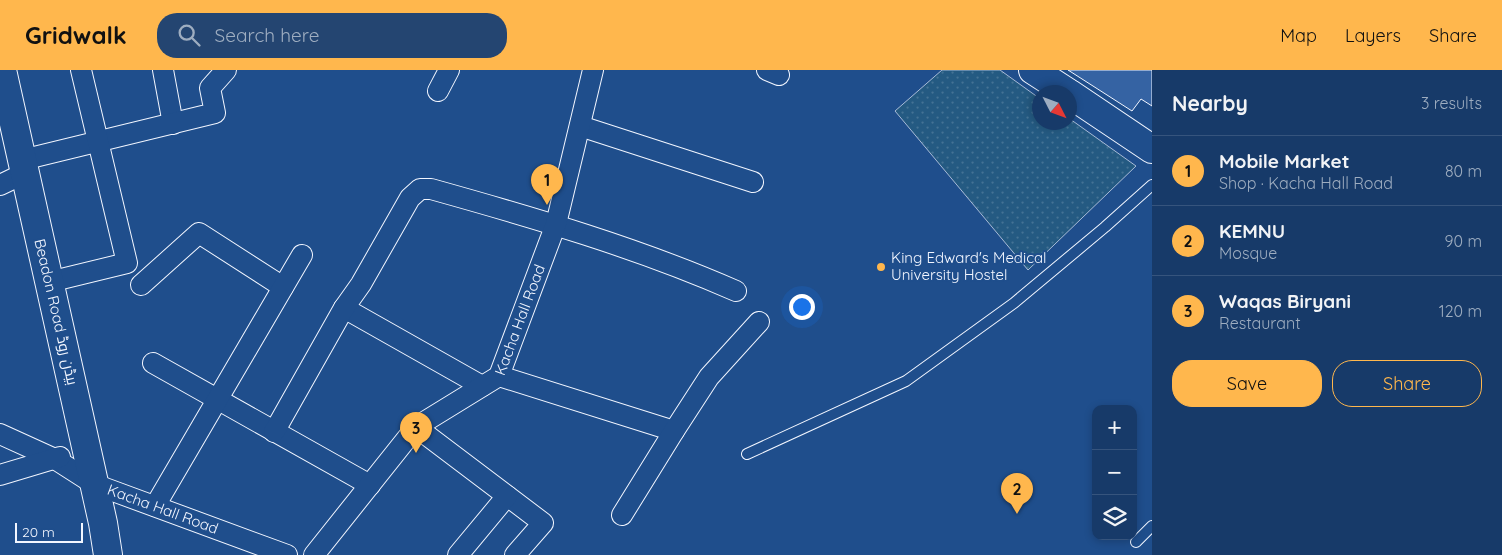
<!DOCTYPE html>
<meta charset="utf-8">
<style>
:root{--surface:#173a69;--page:#244571;--text:#f1f3f6;--muted:#9eadc0;--line:#36547d;--accent:#ffb74d}
body{margin:0;font-family:Quicksand,Cairo,sans-serif;background:var(--page);color:var(--text)}
.controls{position:absolute;right:15px;bottom:15px;display:grid;overflow:hidden;border-radius:10px;box-shadow:0 2px 8px #0003}
.controls button{width:45px;height:45px;display:grid;place-items:center;padding:0;border:0;border-bottom:1px solid var(--line);background:var(--surface);color:var(--text);font:25px sans-serif}
.compass{position:absolute;left:1032px;top:15px;width:45px;height:45px;border-radius:50%;background:var(--surface);box-shadow:0 2px 8px #0003;rotate:132deg}
.scale{position:absolute;left:15px;bottom:12px;width:68px;box-sizing:border-box;padding-left:5px;border:2px solid #f2f6ff;border-top:0;font-size:14px;line-height:18px;white-space:nowrap;color:#f2f6ff;-webkit-text-stroke:4px #1f4e8c;paint-order:stroke}
.you{position:absolute;left:801px;top:236px;width:18px;height:18px;margin:-12px;border:4px solid #fff;border-radius:50%;background:#1a73e8;box-shadow:0 0 0 8px #1a73e833}
.badge{display:grid;place-items:center;width:32px;height:32px;border-radius:50%;background:var(--accent);color:#111;font-size:16px;font-weight:700}
.pin{position:absolute;translate:-50% -41px;filter:drop-shadow(0 1px 2px #0008)}
.pin::after{content:'';position:absolute;top:26px;width:18px;height:15px;background:inherit;clip-path:polygon(0 0,100% 0,50% 100%)}
.list{margin:0;padding:0;list-style:none}
h2{display:flex;justify-content:space-between;align-items:center;height:65px;margin:0;padding:0 20px;font-size:21px}
h2 small{font-size:16px;font-weight:400;color:var(--muted)}
.list li{display:grid;grid-template-columns:32px 1fr auto;gap:15px;align-items:center;box-sizing:border-box;height:70px;padding:0 20px;border-top:1px solid var(--line)}
.list b{display:block;font-size:19px;white-space:nowrap}
.list p{margin:0;font-size:16px;white-space:nowrap;color:var(--muted)}
.list em{font-size:16px;font-style:normal;color:var(--muted)}
.actions{display:flex;gap:10px;padding:15px 20px}
.actions a{flex:1;padding:11px 0;border:1px solid var(--accent);border-radius:20px;text-align:center;font-size:18px;color:var(--accent)}
.actions .main{background:var(--accent);color:#111}
.icon{flex:none;width:28px;height:28px;fill:none;stroke:currentColor;stroke-width:2;stroke-linecap:round;stroke-linejoin:round}
.map{position:relative;flex:none;width:1152px;height:485px;overflow:hidden}
header{display:flex;align-items:center;gap:30px;box-sizing:border-box;height:70px;padding:0 25px;background:var(--accent);color:#111}
header strong{font-size:24px}
nav{display:flex;gap:28px;margin-inline-start:auto;font-size:18px}
.search{width:350px;height:45px;background:var(--page);display:flex;align-items:center;gap:12px;box-sizing:border-box;padding:0 18px;border-radius:20px;color:var(--muted);font-size:19px}
main{display:flex}
aside{flex:1;background:var(--surface)}
.map>svg:first-child{display:block}
.grass{fill:url(#grass-dots);stroke:#a8bbd7}
.building{fill:#3563a3;stroke:#f2f6ff}
.lines{fill:none;stroke-linecap:round;stroke-linejoin:round}
.lane-casing{stroke:#f2f6ff;stroke-width:12}
.street-casing{stroke:#f2f6ff;stroke-width:22}
.secondary-casing{stroke:#f2f6ff;stroke-width:30}
.lane{stroke:#1f4e8c;stroke-width:10}
.street{stroke:#1f4e8c;stroke-width:20}
.secondary{stroke:#1f4e8c;stroke-width:28}
.poi-dot{fill:#ffb74d;stroke:#1f4e8c;stroke-width:2}
.labels{text-anchor:middle;stroke-width:4;stroke-linejoin:round;paint-order:stroke}
.poi-label{font-size:15px;fill:#f2f6ff;stroke:#1f4e8c;text-anchor:start}
.street-label{font-size:15px;fill:#f2f6ff;stroke:#1f4e8c}
</style>
<header>
<strong>Gridwalk</strong>
<div class="search"><svg class="icon" aria-label="search" viewBox="0 0 24 24"><circle cx="10" cy="10" r="6"/><path d="M15 15l6 6"/></svg>Search here</div>
<nav><a>Map</a><a>Layers</a><a>Share</a></nav>
</header>
<main>
<div class="map">
<svg width="1152" height="485" viewBox="0 0 1152 485">
<defs>
<pattern id="grass-dots" width="8" height="8" patternUnits="userSpaceOnUse" patternTransform="scale(1.25)"><rect width="8" height="8" fill="#245a82"/><path d="M2 2h.1M6 6h.1" fill="none" stroke="#447295" stroke-width="1.8" stroke-linecap="round"/></pattern>
</defs>
<rect width="100%" height="100%" fill="#1f4e8c"/>
<path class="grass" d="M942 0H1000L1039 28 1040 52H1070V49L1136 96 1028 200 895 41Z"/>
<path class="building" d="M1068 0H1152V36L1141 29 1132 41Z"/>
<g class="lines">
<defs>
<g id="lane">
<path d="M747 384 906 311 1014 233 1105 157 1152 115"/>
<path d="M1136 472 1152 456"/>
</g>
<g id="street">
<path d="M163 0 173 54"/>
<path d="M767 0 779 5"/>
<path d="M438 21 449 0"/>
<path d="M580 56 753 112"/>
<path d="M22 90 215 43 210 18 226 0"/>
<path d="M0 115 25 103"/>
<path d="M49 212 127 193 81 0"/>
<path d="M141 215 199 163 283 217"/>
<path d="M344 238 482 316"/>
<path d="M153 293 370 415"/>
<path d="M499 306 674 361"/>
<path d="M416 357 543 453 515 485"/>
<path d="M274 362 344 238 361 214 410 128 420 119H431C535 148 638 178 736 221"/>
<path id="s1" d="M0 364 55 389 94 414 287 485"/>
<path d="M0 405 60 387"/>
<path d="M155 436 302 185"/>
<path d="M622 445 674 361 709 307 759 252"/>
<path id="s2" d="M314 485 416 357 499 306 556 154 593 0"/>
<path d="M458 485 507 426"/>
</g>
<g id="secondary">
<path d="M2 0 103 453 108 485"/>
<path d="M1033 0 1067 22"/>
<path d="M1070 24 1152 79"/>
</g>
</defs>
<use href="#lane" class="lane-casing"/>
<use href="#street" class="street-casing"/>
<use href="#secondary" class="secondary-casing"/>
<use href="#lane" class="lane"/>
<use href="#street" class="street"/>
<use href="#secondary" class="secondary"/>
</g>
<circle class="poi-dot" cx="881" cy="197" r="5"/>
<g class="labels">
<g class="poi-label">
<text x="891" y="193">King Edward's Medical<tspan x="891" dy="17">University Hostel</tspan></text>
</g>
<g class="street-label">
<text transform="translate(56 242) rotate(77)" y="5">Beadon Road بیڈن روڈ</text>
<text dy="5" stroke="none"><textPath href="#s2" startOffset="321">Kacha Hall Road</textPath></text>
<text dy="5" stroke="none"><textPath href="#s1" startOffset="180">Kacha Hall Road</textPath></text>
</g>
</g>
</svg>
<div class="controls">
<button>+</button>
<button>−</button>
<button><svg class="icon" aria-label="layers" viewBox="0 0 24 24"><path d="M12 4l9 5-9 5-9-5zM3 14l9 5 9-5"/></svg></button>
</div>
<svg class="compass" viewBox="-18 -18 36 36"><path d="M0-13l5 13h-10z" fill="#e53935"/><path d="M0 13l5-13h-10z" fill="#9eadc0"/></svg>
<div class="scale">20 m</div>
<div class="you"></div>
<div class="pin badge" style="left:547px;top:135px">1</div>
<div class="pin badge" style="left:1017px;top:444px">2</div>
<div class="pin badge" style="left:416px;top:383px">3</div>
</div>
<aside>
<h2>Nearby<small>3 results</small></h2>
<ul class="list">
<li><span class="badge">1</span><div><b>Mobile Market</b><p>Shop · Kacha Hall Road</p></div><em>80 m</em></li>
<li><span class="badge">2</span><div><b>KEMNU</b><p>Mosque</p></div><em>90 m</em></li>
<li><span class="badge">3</span><div><b>Waqas Biryani</b><p>Restaurant</p></div><em>120 m</em></li>
</ul>
<div class="actions"><a class="main">Save</a><a>Share</a></div>
</aside>
</main>
